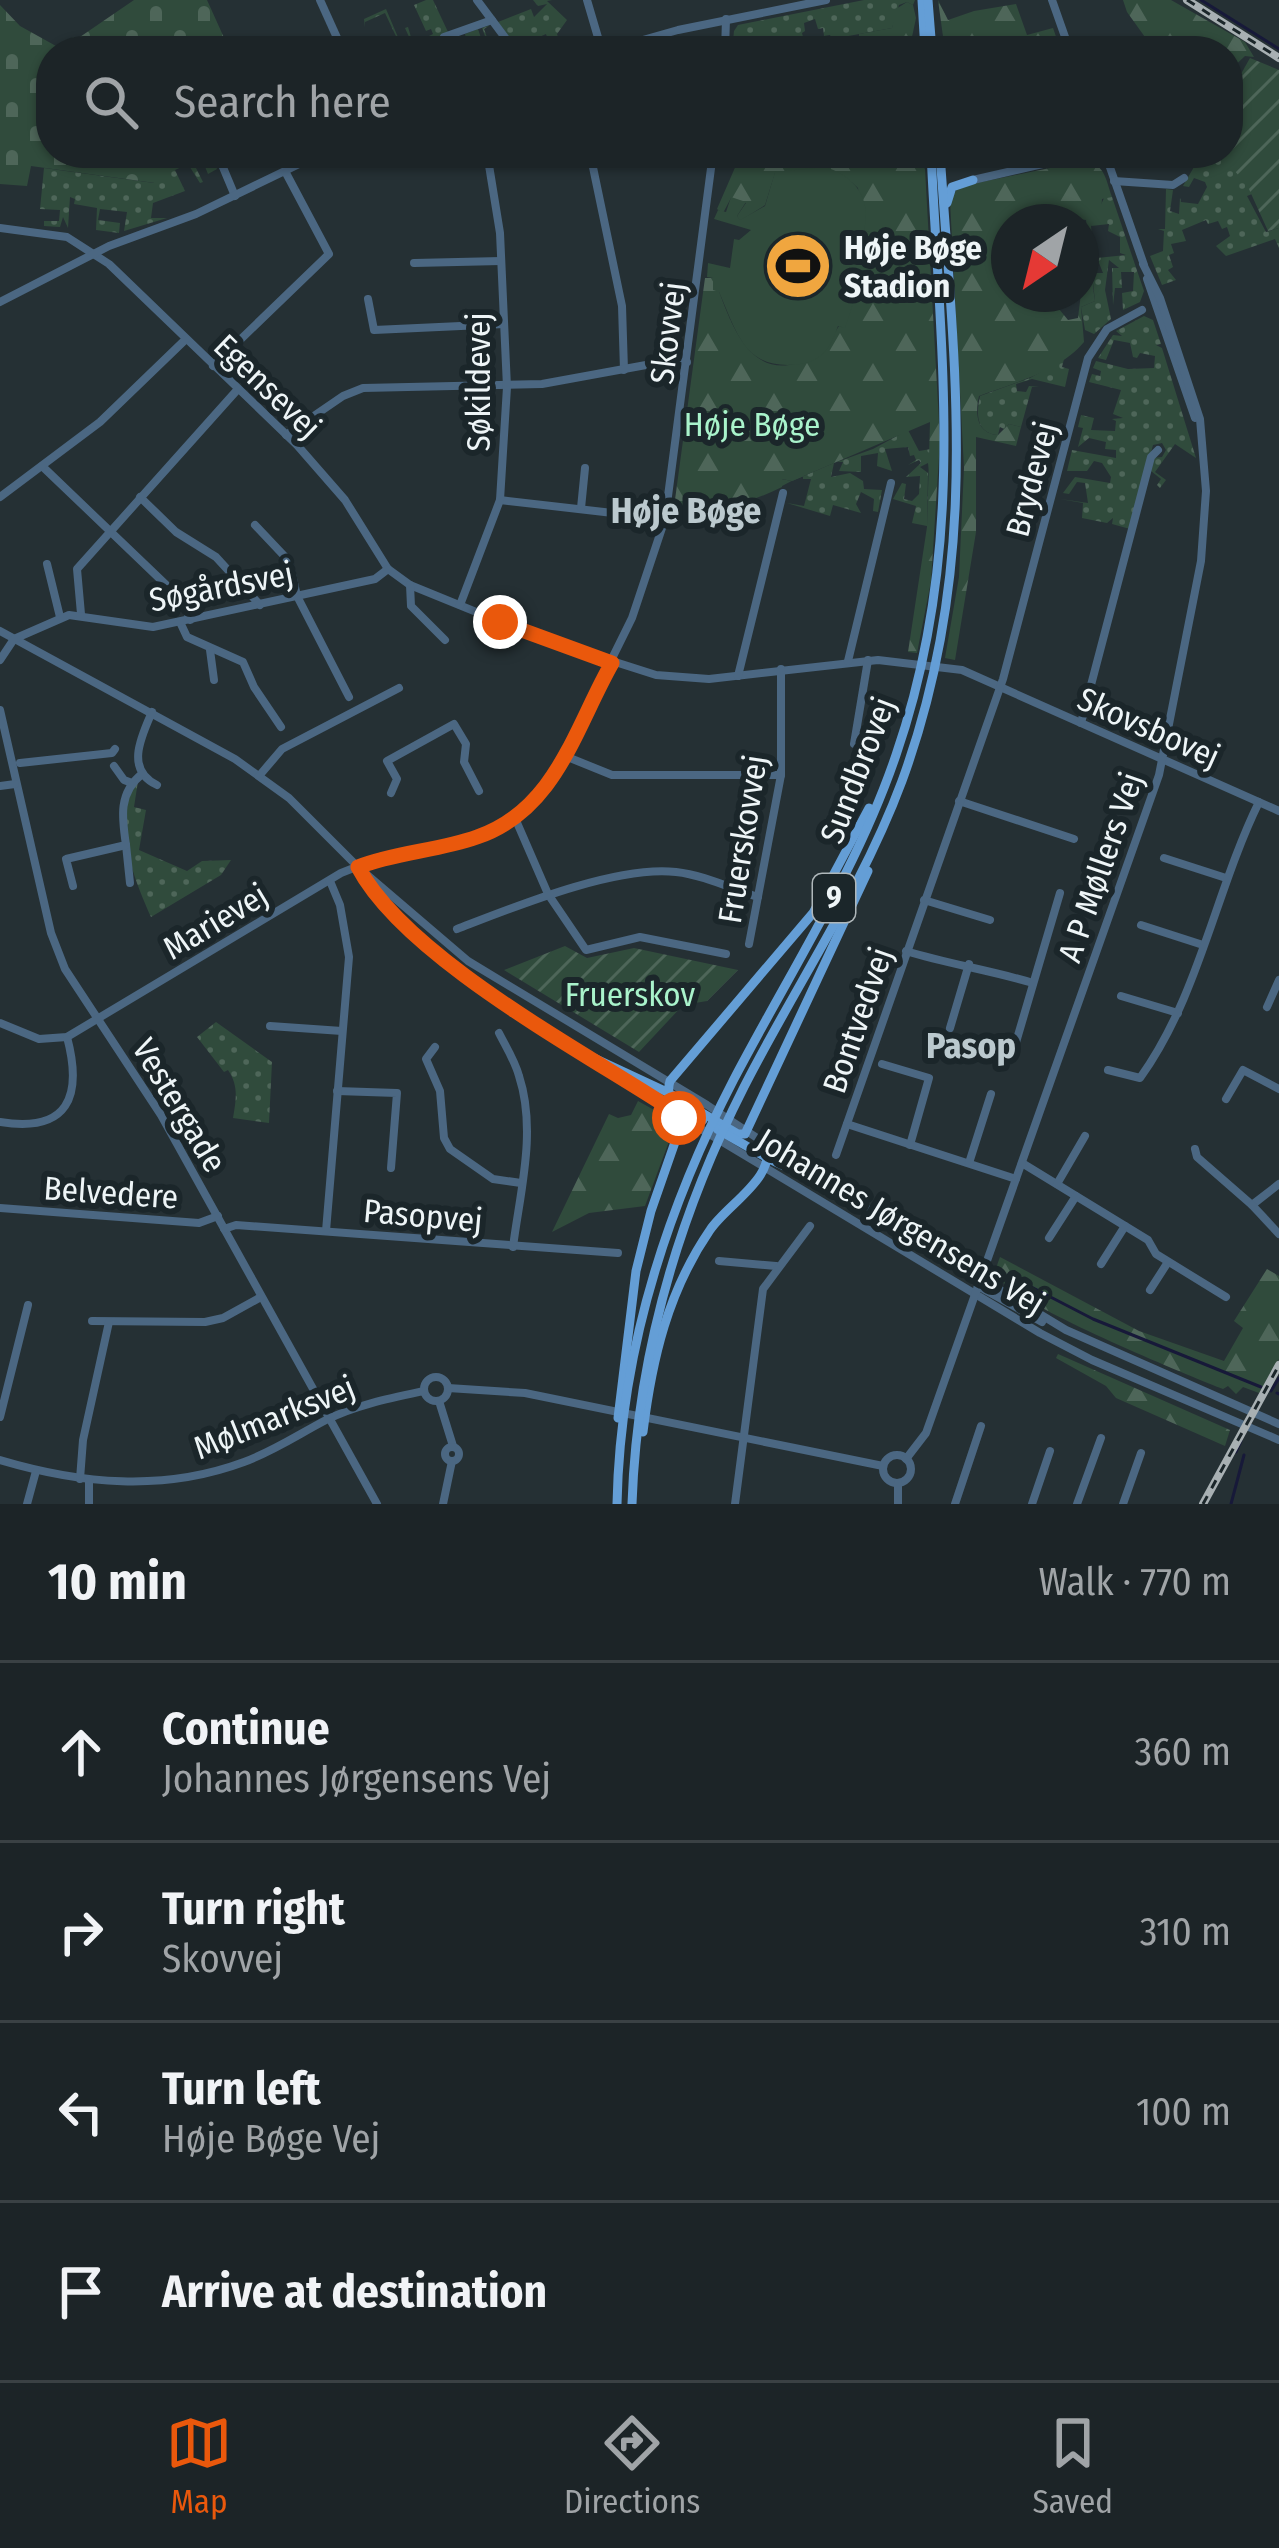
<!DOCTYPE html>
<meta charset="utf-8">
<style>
:root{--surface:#1c2427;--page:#252c2f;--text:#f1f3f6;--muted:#a0a4a7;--line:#3a4144;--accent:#ea580c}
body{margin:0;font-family:"Fira Sans Condensed",sans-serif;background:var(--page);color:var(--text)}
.compass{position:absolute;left:991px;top:204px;width:108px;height:108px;border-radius:50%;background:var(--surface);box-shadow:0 3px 9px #0004;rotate:215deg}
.stop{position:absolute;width:36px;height:36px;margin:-27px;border:9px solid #ea580c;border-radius:50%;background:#fff}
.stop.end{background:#ea580c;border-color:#fff;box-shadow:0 3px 12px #0008}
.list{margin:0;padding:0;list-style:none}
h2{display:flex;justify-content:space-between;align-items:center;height:156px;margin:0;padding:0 48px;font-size:51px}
h2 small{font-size:39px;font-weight:400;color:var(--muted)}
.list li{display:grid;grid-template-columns:78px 1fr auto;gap:36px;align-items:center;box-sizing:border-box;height:180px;padding:0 48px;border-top:3px solid var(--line)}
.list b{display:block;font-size:45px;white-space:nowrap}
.list p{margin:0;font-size:39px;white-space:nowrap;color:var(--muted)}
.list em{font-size:39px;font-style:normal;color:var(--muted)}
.icon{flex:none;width:66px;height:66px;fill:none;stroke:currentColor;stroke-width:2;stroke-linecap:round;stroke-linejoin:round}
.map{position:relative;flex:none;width:1279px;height:1504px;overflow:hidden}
.search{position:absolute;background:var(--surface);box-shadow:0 3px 9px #0004;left:36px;right:36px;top:36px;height:132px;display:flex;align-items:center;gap:30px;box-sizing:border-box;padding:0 42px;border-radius:48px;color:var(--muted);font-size:45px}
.sheet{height:876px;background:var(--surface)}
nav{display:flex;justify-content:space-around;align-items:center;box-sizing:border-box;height:168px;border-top:3px solid var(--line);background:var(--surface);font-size:33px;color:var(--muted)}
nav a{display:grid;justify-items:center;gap:6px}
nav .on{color:var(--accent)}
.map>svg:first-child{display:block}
.grass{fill:url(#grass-dots)}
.forest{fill:url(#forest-firs);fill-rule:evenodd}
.cemetery{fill:url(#cemetery-stones)}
.garden{fill:url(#garden-furrows)}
.pitch{fill:#304b3c}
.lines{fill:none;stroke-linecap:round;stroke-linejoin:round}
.stream{stroke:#171939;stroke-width:3}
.minor{stroke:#4b6782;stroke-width:8}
.major{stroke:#649ed6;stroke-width:9}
.rail-casing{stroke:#a8b0b3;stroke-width:8}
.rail{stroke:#1b262a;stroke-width:3;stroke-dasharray:9;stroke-linecap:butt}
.route{stroke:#ea580c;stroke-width:15}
.labels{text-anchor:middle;stroke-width:12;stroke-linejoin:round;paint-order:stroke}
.shield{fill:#1b262a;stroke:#afb7ba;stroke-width:3}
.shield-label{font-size:30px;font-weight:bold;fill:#eef5f7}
.poi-label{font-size:33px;font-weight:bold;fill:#eef5f7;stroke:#1b262a;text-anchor:start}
.street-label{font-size:33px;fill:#eef5f7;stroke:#1b262a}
.park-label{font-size:33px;fill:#a9f3cb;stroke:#1b262a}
.neighbourhood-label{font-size:36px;font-weight:bold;fill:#bbc9ce;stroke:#1b262a}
</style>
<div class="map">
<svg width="1279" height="1504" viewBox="0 0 1279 1504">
<defs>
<pattern id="grass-dots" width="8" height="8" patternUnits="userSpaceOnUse" patternTransform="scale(3)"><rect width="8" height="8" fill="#304b3c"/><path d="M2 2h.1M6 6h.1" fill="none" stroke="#4e6659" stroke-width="1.8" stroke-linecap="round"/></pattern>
<pattern id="forest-firs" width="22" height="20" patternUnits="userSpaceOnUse" patternTransform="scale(3)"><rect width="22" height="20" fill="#304b3c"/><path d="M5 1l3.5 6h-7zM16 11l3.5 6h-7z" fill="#4e6659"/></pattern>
<pattern id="cemetery-stones" width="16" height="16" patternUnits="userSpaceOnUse" patternTransform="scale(3)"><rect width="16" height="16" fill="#304b3c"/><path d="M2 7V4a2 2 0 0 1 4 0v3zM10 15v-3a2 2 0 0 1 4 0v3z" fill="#4e6659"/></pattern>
<pattern id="garden-furrows" width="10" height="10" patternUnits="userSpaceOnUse" patternTransform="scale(3)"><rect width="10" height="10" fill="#304b3c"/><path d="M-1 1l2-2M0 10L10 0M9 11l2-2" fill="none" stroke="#4e6659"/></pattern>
</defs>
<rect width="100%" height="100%" fill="#253034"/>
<g class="grass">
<path d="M426 0H433L448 32 443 34 445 40 457 37 456 44 467 43 465 34 478 29 481 38 485 36 482 28 490 25 484 29 492 51 402 49 385 13 365 22V27L364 19 386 9 400 42 410 39 405 28 408 27 413 44 433 34 431 29 426 31 414 5Z"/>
<path d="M533 0H552L547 1 567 20 557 34 562 51 558 37 548 40 546 34 517 47 498 22 531 9 534 17 547 4 538 6Z"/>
<path d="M864 0H915L913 5 907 2 899 5 892 28 832 39 830 35 824 36 823 28 818 29 815 19 804 23 805 31 802 33 804 41 814 39V43L791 48 789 39 771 43 773 51H732L734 31 738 25Z"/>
<path d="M159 153H210L217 169 208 174 204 164 196 168 203 182 200 183 188 164 175 170 185 191 153 203 151 218H167L124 231 127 212 100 209 98 220 120 223 119 233 96 230 97 208 74 204 75 199 70 197 68 228 63 217 60 227 44 226V221H59L60 210 40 209 44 168 154 183Z"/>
<path d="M1202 153H1220C1233 163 1245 178 1252 194L1247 196 1266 232 1279 228V248L1275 239 1226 256 1216 246 1230 236 1227 227 1222 229 1218 221 1208 224 1206 220 1182 230 1186 241 1171 244 1174 253 1169 255 1173 267 1168 270 1176 280 1162 285 1150 256 1163 251 1164 231 1158 229H1165L1166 189 1173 190 1170 211 1179 214 1180 198 1181 202 1198 204 1207 187 1205 182 1194 178 1189 187 1183 186Z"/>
<path d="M1105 196 1112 197 1144 291 1140 302 1123 310 1122 293 1133 291 1134 272H1121L1122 288H1115L1113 305 1112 268H1119L1109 260 1105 290 1111 319 1094 334 1085 330 1081 307 1095 301 1092 273H1103L1097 258 1126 255 1120 253V237L1108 231 1109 224 1091 226Z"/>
<path d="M1144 316 1153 320 1161 344 1156 345 1162 348 1196 458 1175 444 1155 472 1166 480 1160 488 1157 485 1161 479 1151 471 1154 458 1162 457 1166 450 1162 443 1153 445 1130 529 1112 524 1113 518 1107 523 1082 518 1083 503 1060 499 1088 503 1085 483 1077 482 1069 494 1063 493 1075 477 1110 483 1111 477 1102 463 1094 461 1087 471H1067L1072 450 1116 458V450L1105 449 1106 442 1089 438 1078 447 1083 428 1078 427 1081 415 1094 418 1091 430 1115 431 1116 421 1112 419 1123 418 1113 414 1121 390 1089 382 1092 374 1100 376 1101 371 1093 368 1096 361 1128 369 1154 368 1155 356 1140 353 1137 358 1133 357 1130 343 1114 340 1106 360 1098 358 1113 335 1122 336 1116 331Z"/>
<path d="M1064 359 1062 367 1069 369 1065 387 1032 379 1016 384 1017 391 1026 392 1029 386 1039 387H1032L1021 427 1009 424 1004 429 1000 427 998 435C976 433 976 414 980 396L1030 378Z"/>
<path d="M908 430 919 451 931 449 928 470V463L920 467 928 473 927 526 912 523 916 506 893 499 902 483 906 484 904 499 912 501 919 494 920 476 906 477 921 463 919 460 908 465 916 460 914 455 910 456 908 447 885 449 892 471 877 466 878 453 861 456V472L839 471 843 462H837L873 449Z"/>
<path d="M834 463 831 477 850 473 863 481 864 489 882 490 878 512 873 511 874 499 861 492 856 504 861 513 833 505 830 516 787 503 804 506 811 479H803V475L782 486 781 479 792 481Z"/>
<path d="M138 781 134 807 146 810 139 850 187 871 202 861 231 860 221 875 151 917C134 878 109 819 138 781Z"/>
<path d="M216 1022 272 1062 269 1123 233 1118C236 1100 239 1086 228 1070L224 1072 197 1037Z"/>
</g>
<g class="forest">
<path d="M938 0 948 20 974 11 1016 4 1027 35 1053 28 1061 51H945Z"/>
<path d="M1123 0H1171L1245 42 1254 57 1245 56 1228 72V51H1155L1127 12Z"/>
<path d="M907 2 913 5 916 18 909 51H849L851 43 859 41V34L892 28 896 9Z"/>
<path d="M904 153 916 155 925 169 940 441 931 581 917 653 908 652 927 527 930 422 792 481 782 479V487C763 496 746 503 727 506 706 509 696 527 672 522L705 278H714C727 311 743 372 789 365 818 360 824 350 839 326L844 327 875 234 864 230 858 188C832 161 807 170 775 173L765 205 740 221 737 216 746 203 731 198 723 213 717 209 737 163Z"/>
<path d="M1079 162C1104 160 1105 177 1112 197L1102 199 1101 212 1091 226C1094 252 1090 274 1095 301L1081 307 1084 342C1060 371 1014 383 979 396 975 413 976 433 998 435L1009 424 1021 427 1016 446 976 437V532L955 660 945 658 959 577 964 468 950 201 957 189 972 184ZM1045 214 1086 220 1088 236 1078 318 1068 320 1059 309 1031 308 1032 294H1009V222H1043Z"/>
<path d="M638 1101 672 1120 674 1128 645 1206 589 1213 552 1232 609 1114 618 1118 631 1115Z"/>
<path d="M1000 1257 1139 1331 1224 1361 1243 1328 1234 1321 1267 1269 1279 1276V1359L1259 1393 1243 1387 1236 1394 1228 1386 1223 1389C1188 1375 1008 1302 997 1275 995 1268 998 1263 1000 1257Z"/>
<path d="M1058 1354 1230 1430 1225 1446 1116 1398 1106 1386 1056 1358Z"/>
</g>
<path class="cemetery" d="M134 0H207L230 51H51V153H159L155 183 31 166 27 186 0 184V5L20 26 65 51 73 37 77 39Z"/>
<g class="garden">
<path d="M1250 58 1279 70V228L1268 231 1248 187 1220 153H1228V76L1237 81Z"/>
<path d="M565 946 587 958 634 948 738 970 707 1001 683 1005 639 1052 504 970Z"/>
</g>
<path class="pitch" d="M825 167C855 176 872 199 864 230L876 234 845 328 838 326C831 346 823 361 800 364 745 371 738 335 719 292L713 290V278L707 277 708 263 730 268 734 239 739 240 751 230 714 219 718 210 726 212 731 197 746 202 737 216 740 220 765 206 775 172Z"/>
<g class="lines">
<g class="stream">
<path d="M1201 0 1279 49"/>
<path d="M1008 1275 1093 1319 1261 1387"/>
<path d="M1271 1391 1279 1378"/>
<path d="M1277 1393 1279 1394"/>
<path d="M1236 1452 1241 1441"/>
<path d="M1231 1504 1244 1455"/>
</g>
<g class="minor">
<path d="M320 0 343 51"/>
<path d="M477 0 515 51"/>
<path d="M587 0 602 51"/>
<path d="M1052 0 1070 51"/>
<path d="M444 37 492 20"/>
<path d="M604 51 678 30 826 0"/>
<path d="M725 51 726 19"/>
<path d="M217 153 235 196"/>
<path d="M590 153 622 306 624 370"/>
<path d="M1105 153 1144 265"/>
<path d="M713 157 838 153"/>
<path d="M973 180 1091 153"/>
<path d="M1114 181 1173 185 1184 178"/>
<path d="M0 228 67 237 109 264 297 445 345 500 388 569 410 585 540 638 656 675 709 679 878 660 962 670 1279 811"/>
<path d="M414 263 501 261"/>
<path d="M1147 279 1195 418"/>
<path d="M368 299 374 330 504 324"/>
<path d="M0 302 109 246 196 214 322 153"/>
<path d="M213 366 329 254 286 173"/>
<path d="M286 435 343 396 363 388 542 384 646 365 687 362"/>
<path d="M42 466 184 602 190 620"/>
<path d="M0 497 100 422 186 339"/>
<path d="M140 497 176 532 216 557 260 605"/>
<path d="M500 500 665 519"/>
<path d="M581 508 585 468"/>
<path d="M255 525 289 561 297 596 349 697"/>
<path d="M47 564 60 617"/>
<path d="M410 585 411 606 445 640"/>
<path d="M460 605 500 500 507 387 500 233 487 153"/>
<path d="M81 614 77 569 238 389"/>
<path d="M180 622 187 637 243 662 254 687 281 727"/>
<path d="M0 631 235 759 289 798 358 867 468 961 707 1105 818 1178"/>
<path d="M210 650 214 680"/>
<path d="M0 660 14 639 69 615 153 627 375 579 388 569"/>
<path d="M848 661 891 483"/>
<path d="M738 676 783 493"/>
<path d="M0 710 51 933 65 969 161 1115 377 1504"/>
<path d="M152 712C141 737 125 770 157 785"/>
<path d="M1081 723 1151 457 1158 450"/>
<path d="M854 744 868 660"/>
<path d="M565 756 612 775H781"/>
<path d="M20 763 112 753 115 749"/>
<path d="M114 766 124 780 132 783"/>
<path d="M259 776 282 749 399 688"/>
<path d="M0 786 15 784"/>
<path d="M391 793 397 779 387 761 454 724 466 744 464 762 479 791"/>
<path d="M959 801 1074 839"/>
<path d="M515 818 548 894 586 950 640 937 726 954"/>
<path d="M126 845 130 883"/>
<path d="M1164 858 1226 878"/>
<path d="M359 868C403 952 519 1010 597 1060"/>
<path d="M73 886 66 859 126 845C122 818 118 793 142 774"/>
<path d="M924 900 990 920"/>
<path d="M1141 925 1203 945"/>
<path d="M457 929C514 907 616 865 676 872 704 875 732 889 758 897"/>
<path d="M749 944 781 775V669"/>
<path d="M906 951C948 964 990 970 1033 983"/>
<path d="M1121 996 1178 1013"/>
<path d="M1267 1007 1279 980"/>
<path d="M0 1023 39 1039 67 1037 341 873 374 860 477 838 497 829 529 807 552 780 632 618 665 519 713 153"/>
<path d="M270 1026 342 1031"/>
<path d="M950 1028 969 964"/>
<path d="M499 1033C506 1047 515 1061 519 1076 537 1131 520 1192 513 1247"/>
<path d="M435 1047 426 1059 440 1091 444 1138 450 1149 493 1179 521 1183"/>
<path d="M1014 1049 1060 893"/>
<path d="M882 1064 929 1078 910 1145"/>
<path d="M1108 1070 1140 1078C1199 996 1215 892 1259 802"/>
<path d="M615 1071 696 1126 1040 1333 1092 1360 1279 1440"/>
<path d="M337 1091 397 1093 391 1168"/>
<path d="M1226 1099 1243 1070 1279 1089"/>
<path d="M0 1122C68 1133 83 1097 67 1037"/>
<path d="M847 1124 1016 1179"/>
<path d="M1195 1149 1197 1157 1252 1205 1279 1184"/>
<path d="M836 1155 1003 679 1088 358 1107 329 1142 310"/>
<path d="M969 1163 991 1094"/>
<path d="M1022 1163 1148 1240 1156 1254 1226 1297"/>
<path d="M1057 1184 1085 1136"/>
<path d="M836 1190 1066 1330 1279 1424"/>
<path d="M1252 1205 1279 1234"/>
<path d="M0 1208 199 1223 218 1216"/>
<path d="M224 1229 236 1225 618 1253"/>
<path d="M326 1231 349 957 340 905 330 881"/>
<path d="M1049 1238 1076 1196"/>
<path d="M719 1261 776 1266"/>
<path d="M1101 1264 1125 1226"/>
<path d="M978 1286 1042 1322"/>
<path d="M1150 1290 1168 1262"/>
<path d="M92 1321 205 1322 223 1318 261 1297"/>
<circle cx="436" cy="1389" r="12"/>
<path d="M448 1388 525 1393 883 1466"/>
<path d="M439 1401 453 1446"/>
<path d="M0 1417 28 1305"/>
<circle cx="452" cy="1454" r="7"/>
<circle cx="897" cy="1469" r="14"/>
<path d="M906 1459 926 1433 1159 775 1201 561 1206 491 1200 419 1160 298 1143 264"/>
<path d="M0 1460C81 1484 163 1492 244 1462 274 1451 299 1434 326 1420 356 1405 391 1398 424 1391"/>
<path d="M80 1479 83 1440 109 1322"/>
<path d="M89 1480V1504"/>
<path d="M27 1504 36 1471"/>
<path d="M443 1504 452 1461"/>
<path d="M735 1504 763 1289 810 1226"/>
<path d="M898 1504V1483"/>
<path d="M955 1504 981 1426"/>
<path d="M1032 1504 1050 1451"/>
<path d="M1077 1504 1101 1438"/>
<path d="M1123 1504 1141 1453"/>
</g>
<g class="major">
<path d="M922 0 925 51"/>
<path d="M928 0 932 51"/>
<path d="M947 203 952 187 973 180"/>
<path d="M594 1058 667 1092 738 1134H745L868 871"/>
<path d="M680 1128C680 1110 664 1101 670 1081L813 913 869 808"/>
<path d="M717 1129 769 1159 838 1191"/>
<path d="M618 1418 636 1271 651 1211 682 1122 691 1114 703 1120"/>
<path d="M643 1432C652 1359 668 1291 710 1230 727 1204 781 1175 764 1141"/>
<path d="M617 1504C620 1354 665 1212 734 1079 790 972 857 870 896 755 967 549 941 364 931 153"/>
<path d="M632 1504C637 1356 677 1219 744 1087 796 985 862 889 902 781 981 565 955 376 940 153"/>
</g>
<defs>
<g id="rail">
<path d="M1187 0 1279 58"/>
<path d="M1203 1504 1279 1365"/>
</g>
</defs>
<use href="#rail" class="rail-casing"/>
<use href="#rail" class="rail"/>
</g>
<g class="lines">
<path class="route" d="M500 622 612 663C575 728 556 810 477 837 438 851 396 852 358 867 406 958 586 1053 674 1111L679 1118"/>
</g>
<defs>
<symbol id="stadium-disc" viewBox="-11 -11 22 22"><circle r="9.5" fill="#f0a63f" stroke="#1b262a"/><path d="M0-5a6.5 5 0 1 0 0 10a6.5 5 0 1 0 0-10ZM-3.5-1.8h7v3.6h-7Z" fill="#111"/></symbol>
</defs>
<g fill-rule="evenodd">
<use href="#stadium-disc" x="760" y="228" width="76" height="76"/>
</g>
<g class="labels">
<rect class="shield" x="813" y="874" width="42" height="48" rx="9"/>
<g class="shield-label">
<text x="834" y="908">9</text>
</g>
<g class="poi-label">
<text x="844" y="259">Høje Bøge<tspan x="844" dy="38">Stadion</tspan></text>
</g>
<g class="street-label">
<text transform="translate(667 333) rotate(-83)" y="12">Skovvej</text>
<text transform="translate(478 382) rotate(-90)" y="12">Søkildevej</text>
<text transform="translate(268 386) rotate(44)" y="12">Egensevej</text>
<text transform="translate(1031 479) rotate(-75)" y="12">Brydevej</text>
<text transform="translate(221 586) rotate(-11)" y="12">Søgårdsvej</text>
<text transform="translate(1149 727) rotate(24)" y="12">Skovsbovej</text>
<text transform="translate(857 770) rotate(-69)" y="12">Sundbrovej</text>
<text transform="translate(742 839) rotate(-81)" y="12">Fruerskovvej</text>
<text transform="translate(1100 867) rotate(-71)" y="12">A P Møllers Vej</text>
<text transform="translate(215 921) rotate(-31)" y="12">Marievej</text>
<text transform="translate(857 1020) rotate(-71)" y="12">Bontvedvej</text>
<text transform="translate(180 1105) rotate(59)" y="12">Vestergade</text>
<text transform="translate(111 1192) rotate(4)" y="12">Belvedere</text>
<text transform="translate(423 1215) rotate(5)" y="12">Pasopvej</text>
<text transform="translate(901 1221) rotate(31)" y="12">Johannes Jørgensens Vej</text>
<text transform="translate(274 1417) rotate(-22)" y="12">Mølmarksvej</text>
</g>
<g class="park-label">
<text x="752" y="436">Høje Bøge</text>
<text x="630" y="1006">Fruerskov</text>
</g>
<g class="neighbourhood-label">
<text x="686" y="523">Høje Bøge</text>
<text x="971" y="1058">Pasop</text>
</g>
</g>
</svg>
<svg class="compass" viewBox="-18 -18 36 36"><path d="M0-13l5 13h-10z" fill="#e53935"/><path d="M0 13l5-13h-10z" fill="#a0a4a7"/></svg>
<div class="stop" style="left:679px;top:1118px"></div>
<div class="stop end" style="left:500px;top:622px"></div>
<div class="search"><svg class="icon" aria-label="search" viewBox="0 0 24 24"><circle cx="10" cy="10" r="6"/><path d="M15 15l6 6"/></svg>Search here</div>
</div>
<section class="sheet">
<h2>10 min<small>Walk · 770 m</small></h2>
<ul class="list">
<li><svg class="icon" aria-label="ahead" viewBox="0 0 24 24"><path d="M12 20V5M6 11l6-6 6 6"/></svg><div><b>Continue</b><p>Johannes Jørgensens Vej</p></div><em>360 m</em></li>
<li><svg class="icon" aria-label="right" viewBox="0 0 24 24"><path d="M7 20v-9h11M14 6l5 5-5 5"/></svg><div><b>Turn right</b><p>Skovvej</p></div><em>310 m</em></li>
<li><svg class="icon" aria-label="left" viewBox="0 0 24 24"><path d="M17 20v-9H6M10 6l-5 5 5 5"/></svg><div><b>Turn left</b><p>Høje Bøge Vej</p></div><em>100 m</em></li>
<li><svg class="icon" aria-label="arrive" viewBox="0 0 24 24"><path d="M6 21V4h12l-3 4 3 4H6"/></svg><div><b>Arrive at destination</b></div></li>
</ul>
</section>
<nav>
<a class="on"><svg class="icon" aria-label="map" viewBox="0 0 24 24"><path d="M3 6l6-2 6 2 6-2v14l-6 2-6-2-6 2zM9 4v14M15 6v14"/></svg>Map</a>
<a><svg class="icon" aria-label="directions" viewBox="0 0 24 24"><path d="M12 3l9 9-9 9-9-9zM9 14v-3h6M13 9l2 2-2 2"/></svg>Directions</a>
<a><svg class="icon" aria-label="saved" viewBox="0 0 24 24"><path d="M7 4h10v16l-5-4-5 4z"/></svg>Saved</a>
</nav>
